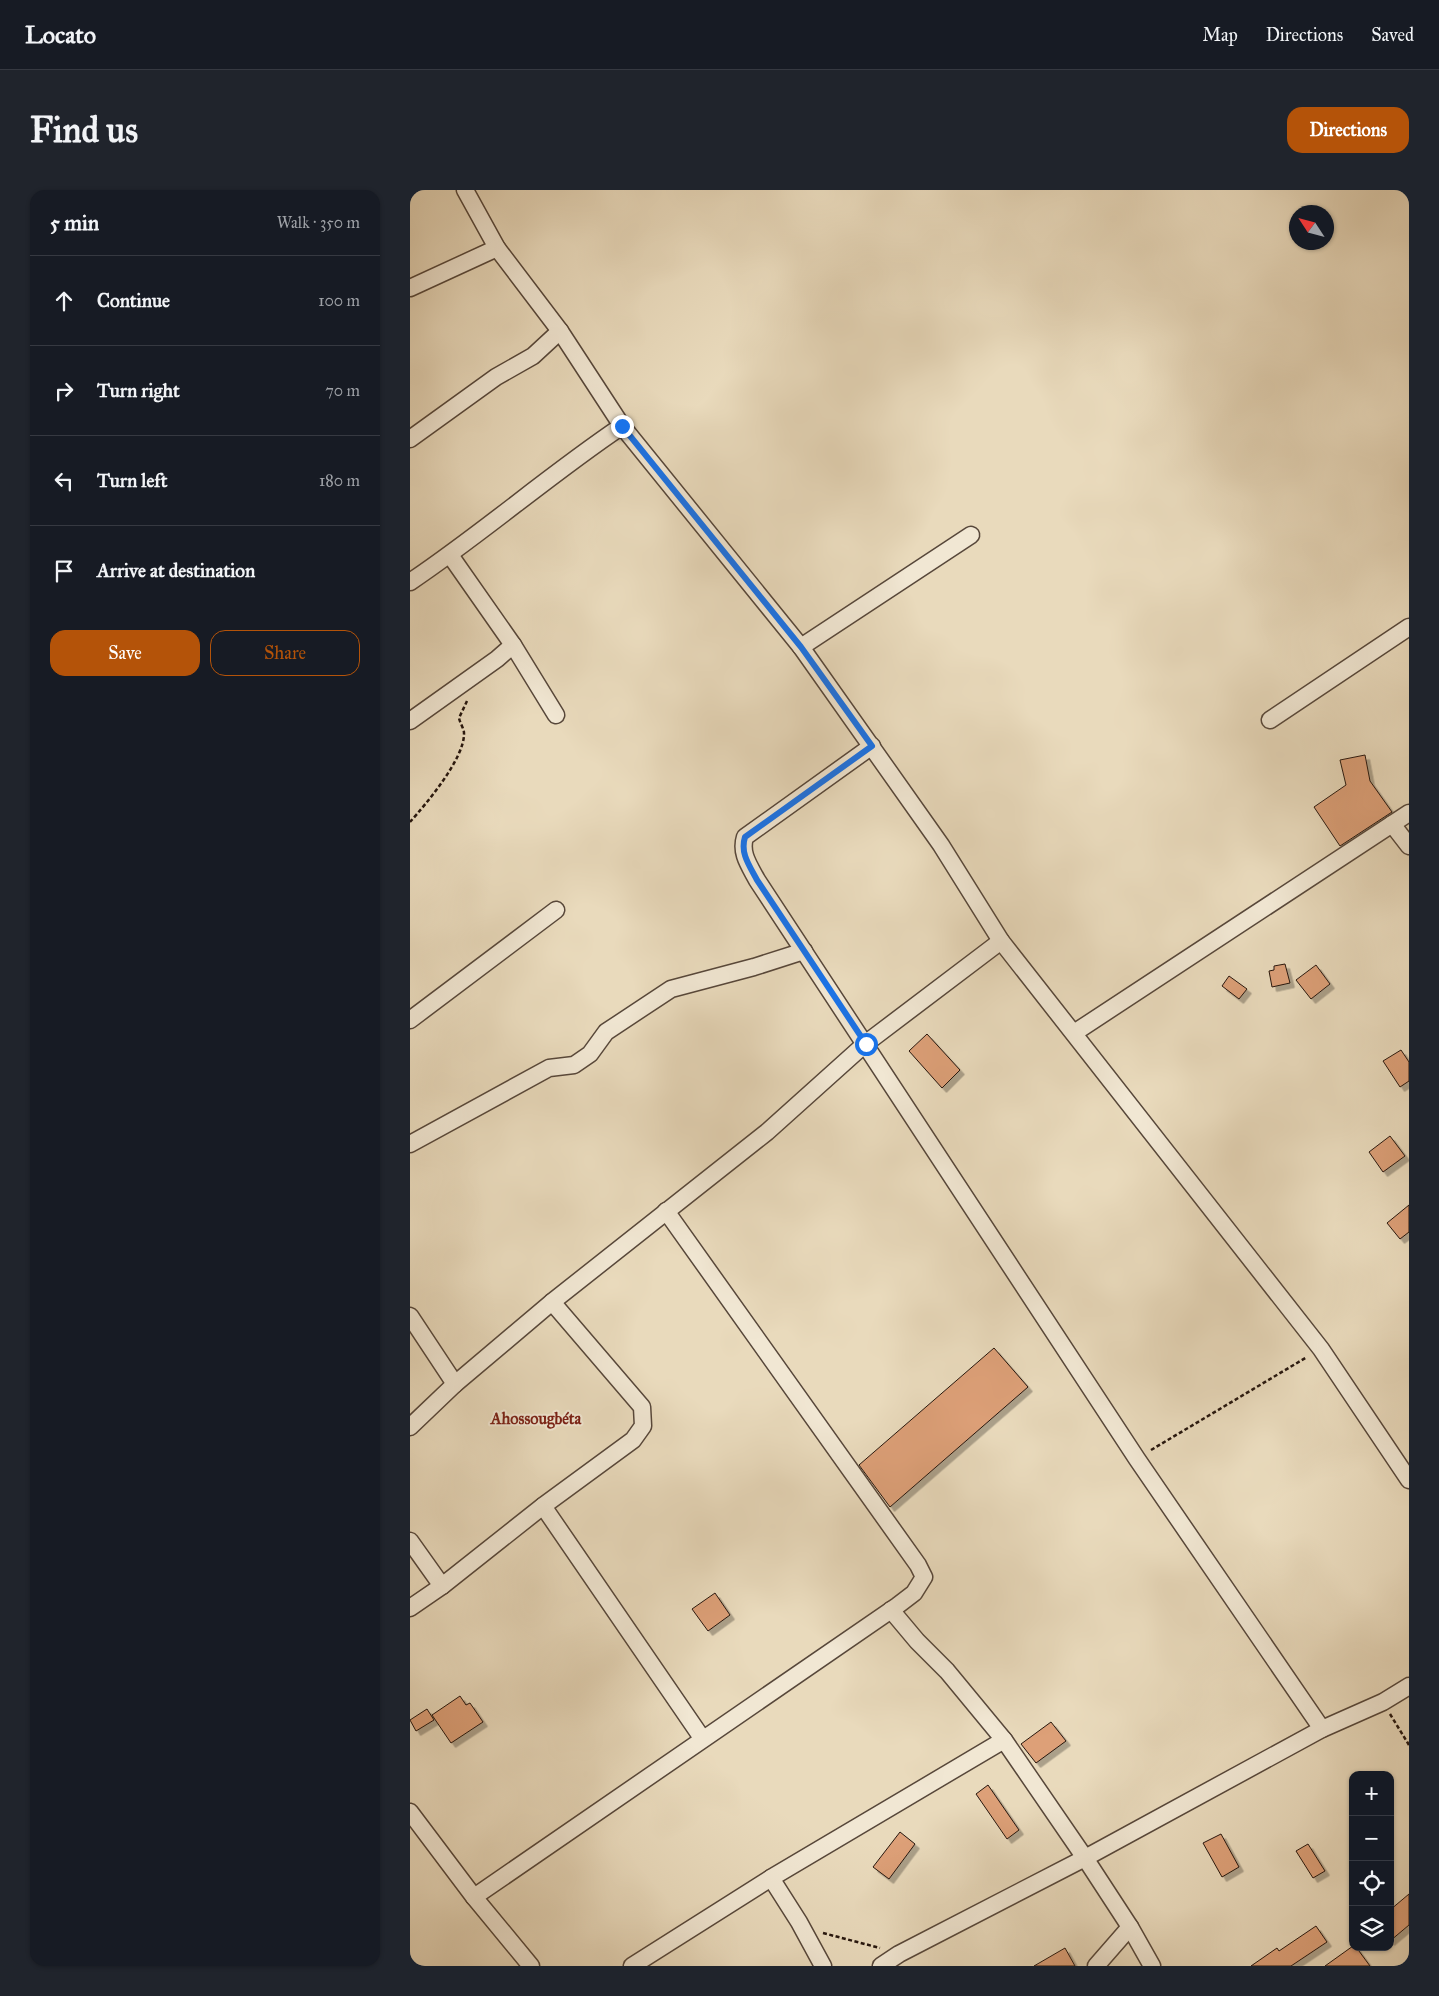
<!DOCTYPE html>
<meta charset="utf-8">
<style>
:root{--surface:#171b24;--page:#20242c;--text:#f1f3f6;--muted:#9ea1a6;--line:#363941;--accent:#b45309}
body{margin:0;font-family:"IM FELL Great Primer",serif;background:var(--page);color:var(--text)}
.controls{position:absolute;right:15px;bottom:15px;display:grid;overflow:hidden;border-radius:10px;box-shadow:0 1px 4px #0004}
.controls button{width:45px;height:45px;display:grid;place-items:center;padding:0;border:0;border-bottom:1px solid var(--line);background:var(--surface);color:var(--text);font:25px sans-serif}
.compass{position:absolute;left:879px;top:15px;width:45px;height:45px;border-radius:50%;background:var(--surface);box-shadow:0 1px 4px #0004;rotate:306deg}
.stop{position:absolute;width:15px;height:15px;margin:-11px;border:4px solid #1a73e8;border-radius:50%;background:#fff}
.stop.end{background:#1a73e8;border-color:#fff;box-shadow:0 1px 5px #0008}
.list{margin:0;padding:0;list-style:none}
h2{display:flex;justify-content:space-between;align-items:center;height:65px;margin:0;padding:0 20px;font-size:21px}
h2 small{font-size:16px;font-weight:400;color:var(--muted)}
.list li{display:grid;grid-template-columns:32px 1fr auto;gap:15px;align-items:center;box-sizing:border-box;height:90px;padding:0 20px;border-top:1px solid var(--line)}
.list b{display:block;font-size:19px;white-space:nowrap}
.list em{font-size:16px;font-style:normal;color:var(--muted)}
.actions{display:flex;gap:10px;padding:15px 20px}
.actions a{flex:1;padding:11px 0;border:1px solid var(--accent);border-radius:15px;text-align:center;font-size:18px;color:var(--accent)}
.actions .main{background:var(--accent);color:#fff}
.icon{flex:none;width:28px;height:28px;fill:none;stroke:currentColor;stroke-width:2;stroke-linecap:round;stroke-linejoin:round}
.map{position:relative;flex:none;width:999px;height:1776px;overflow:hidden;border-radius:15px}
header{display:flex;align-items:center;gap:30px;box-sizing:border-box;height:70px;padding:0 25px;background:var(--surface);border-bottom:1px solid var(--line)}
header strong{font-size:24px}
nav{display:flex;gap:28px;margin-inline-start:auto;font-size:18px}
.intro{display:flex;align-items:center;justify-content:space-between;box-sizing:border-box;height:120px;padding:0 30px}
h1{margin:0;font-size:35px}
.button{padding:12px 22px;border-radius:15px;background:var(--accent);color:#fff;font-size:18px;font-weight:700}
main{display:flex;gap:30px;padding:0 30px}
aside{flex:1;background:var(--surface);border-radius:15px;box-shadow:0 1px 4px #0004}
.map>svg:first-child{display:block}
.building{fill:#dda078;stroke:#26160e;filter:url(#shadow)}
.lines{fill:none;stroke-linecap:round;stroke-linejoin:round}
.minor-casing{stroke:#57473a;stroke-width:19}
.path{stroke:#26160e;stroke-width:2.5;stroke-dasharray:4 2.5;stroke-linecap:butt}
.minor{stroke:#f1e7d3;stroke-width:16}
.route{stroke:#1a73e8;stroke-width:6}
.labels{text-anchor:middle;stroke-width:4;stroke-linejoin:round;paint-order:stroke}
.quarter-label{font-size:16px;font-weight:bold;fill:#7a1f14;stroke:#f1e7d3}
</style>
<header>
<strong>Locato</strong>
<nav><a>Map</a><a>Directions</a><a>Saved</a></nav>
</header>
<div class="intro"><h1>Find us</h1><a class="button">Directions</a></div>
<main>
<aside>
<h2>5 min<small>Walk · 350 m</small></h2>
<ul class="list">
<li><svg class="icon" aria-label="ahead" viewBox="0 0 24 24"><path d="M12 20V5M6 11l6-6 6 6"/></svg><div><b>Continue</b></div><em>100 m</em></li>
<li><svg class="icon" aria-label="right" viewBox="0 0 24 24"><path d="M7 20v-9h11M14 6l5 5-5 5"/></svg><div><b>Turn right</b></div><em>70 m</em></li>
<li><svg class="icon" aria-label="left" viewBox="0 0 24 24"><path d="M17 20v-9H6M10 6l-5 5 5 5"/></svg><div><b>Turn left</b></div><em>180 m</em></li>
<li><svg class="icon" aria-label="arrive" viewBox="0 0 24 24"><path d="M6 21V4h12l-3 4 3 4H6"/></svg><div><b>Arrive at destination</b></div></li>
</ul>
<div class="actions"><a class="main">Save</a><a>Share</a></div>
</aside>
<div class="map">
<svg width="999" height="1776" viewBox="0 0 999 1776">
<defs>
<filter id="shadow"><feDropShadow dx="4.5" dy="4.5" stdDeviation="0" flood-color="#0004"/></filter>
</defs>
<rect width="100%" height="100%" fill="#e9dabc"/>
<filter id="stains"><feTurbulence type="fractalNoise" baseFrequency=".004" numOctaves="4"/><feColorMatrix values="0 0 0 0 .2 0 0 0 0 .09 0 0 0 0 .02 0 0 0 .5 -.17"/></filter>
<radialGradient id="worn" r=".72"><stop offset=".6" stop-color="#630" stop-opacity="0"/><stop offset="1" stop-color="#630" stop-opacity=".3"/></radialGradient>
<g class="building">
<path d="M955 565 960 591 982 622 930 656 904 617 936 595 930 570Z"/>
<path d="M875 774 880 793 862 797 859 781 864 780V776Z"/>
<path d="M906 775 920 794 901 809 886 790Z"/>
<path d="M819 786 837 799 829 809 812 796Z"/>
<path d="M517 844 550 880 532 898 499 861Z"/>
<path d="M991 860 999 872V891L990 897 973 871Z"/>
<path d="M980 946 995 966 973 982 959 962Z"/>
<path d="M999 1015V1042L990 1049 977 1033Z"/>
<path d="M584 1158 618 1197 480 1317 449 1275Z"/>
<path d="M305 1403 320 1425 298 1441 282 1419Z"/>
<path d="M50 1506 56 1515 60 1513 73 1532 41 1553 22 1525Z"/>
<path d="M17 1519 24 1530 6 1541 0 1530Z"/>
<path d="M641 1532 656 1551 626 1573 611 1554Z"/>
<path d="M578 1595 609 1640 597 1649 566 1604Z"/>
<path d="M490 1642 505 1654 479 1689 463 1677Z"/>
<path d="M811 1644 829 1677 812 1687 793 1653Z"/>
<path d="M898 1654 915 1681 903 1688 886 1661Z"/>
<path d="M999 1704V1735L980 1751V1720Z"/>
<path d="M906 1736 917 1752 881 1776H841L867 1758 869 1761Z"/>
<path d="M943 1756V1757H946L960 1776H915Z"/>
<path d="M655 1758 665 1776H624Z"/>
</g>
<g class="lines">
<defs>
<g id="minor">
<path d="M55 0 87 58 150 141 212 236 391 457 531 655 591 751 911 1159 999 1290"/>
<path d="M0 98 87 58"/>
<path d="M0 249 86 187 123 166 150 141"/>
<path d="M40 365 103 455 146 525"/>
<path d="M0 392C73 343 139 285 212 236"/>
<path d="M391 457 561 345"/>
<path d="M860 530 999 437"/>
<path d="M0 531 87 469 103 455"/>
<path d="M462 556 335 647C330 663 339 675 347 690L727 1269 912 1539"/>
<path d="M982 634 999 656"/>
<path d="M0 830 146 720"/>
<path d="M664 843 999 623"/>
<path d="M0 954 139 878 164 875 180 864 196 842 261 799 344 777 394 761"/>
<path d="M0 1126 45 1194"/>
<path d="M0 1237 45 1194 142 1112 357 942 455 854 591 751"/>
<path d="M133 1316 292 1548"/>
<path d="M0 1351 32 1396"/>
<path d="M0 1418 32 1396 133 1316 223 1250 233 1236 232 1217 142 1112"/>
<path d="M481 1420 507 1451 537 1481 594 1550 675 1668 720 1737 742 1776"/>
<path d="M0 1622 64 1707 121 1776"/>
<path d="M361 1688 389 1732 413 1776"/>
<path d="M64 1707 487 1416 504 1403 514 1387 508 1375 256 1021"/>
<path d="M222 1776 361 1688 594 1550"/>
<path d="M471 1776 489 1764 675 1668 912 1539 973 1512 999 1496"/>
<path d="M686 1776 720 1737"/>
</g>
</defs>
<use href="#minor" class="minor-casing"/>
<g class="path">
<path d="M0 632C16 614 55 568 54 543 54 539 50 533 49 528L57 511"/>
<path d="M741 1260 897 1167"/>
<path d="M980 1524 999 1555"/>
<path d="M413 1743 470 1758"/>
</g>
<use href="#minor" class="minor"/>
</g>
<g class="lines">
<path class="route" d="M212 236 391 457 462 556 335 647C330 663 339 675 347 690L456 854"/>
</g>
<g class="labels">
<g class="quarter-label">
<text x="126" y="1234">Ahossougbéta</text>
</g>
</g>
<rect width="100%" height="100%" filter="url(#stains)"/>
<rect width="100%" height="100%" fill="url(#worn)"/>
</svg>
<div class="controls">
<button>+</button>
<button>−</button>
<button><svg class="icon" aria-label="locate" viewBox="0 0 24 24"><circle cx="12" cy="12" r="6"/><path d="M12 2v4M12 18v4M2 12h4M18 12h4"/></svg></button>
<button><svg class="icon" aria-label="layers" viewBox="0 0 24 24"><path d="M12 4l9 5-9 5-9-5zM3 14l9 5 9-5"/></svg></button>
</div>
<svg class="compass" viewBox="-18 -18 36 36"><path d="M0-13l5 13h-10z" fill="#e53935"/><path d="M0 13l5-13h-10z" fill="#9ea1a6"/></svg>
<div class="stop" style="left:456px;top:854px"></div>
<div class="stop end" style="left:212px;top:236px"></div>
</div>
</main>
